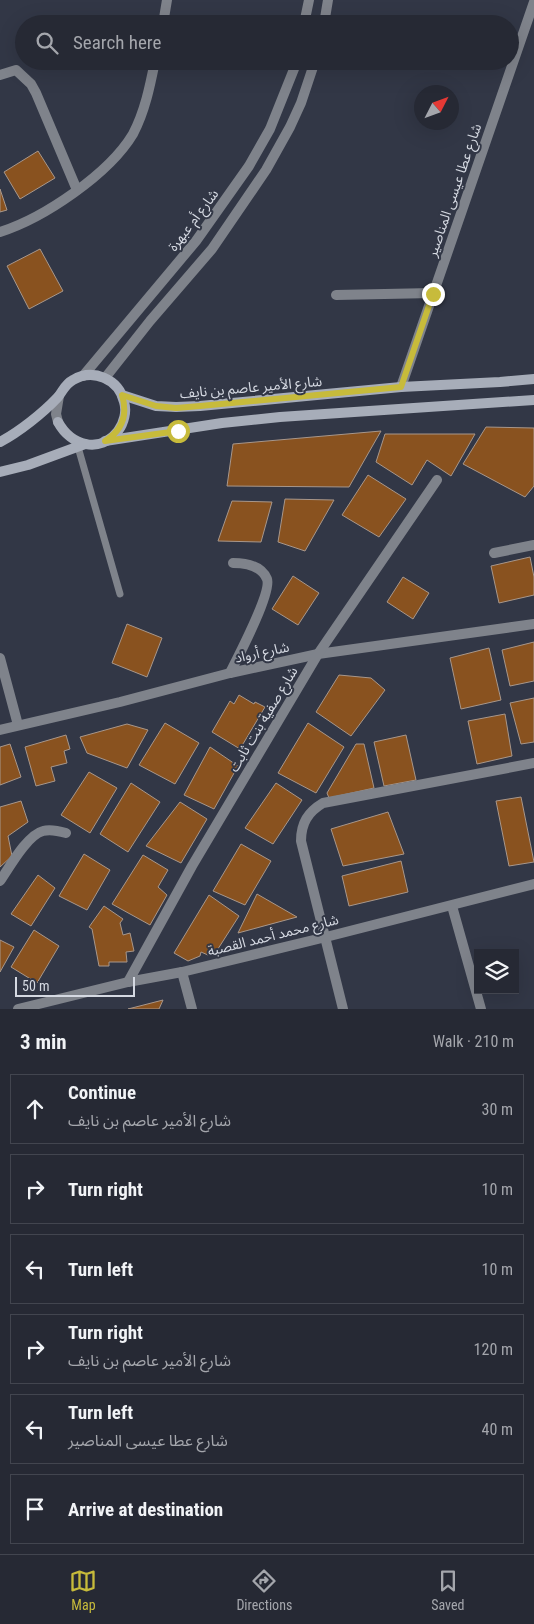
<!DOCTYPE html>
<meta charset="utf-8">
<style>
:root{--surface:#262934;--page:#323540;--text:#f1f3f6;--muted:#a4a6ac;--line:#42454f;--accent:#c7bb3b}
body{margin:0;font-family:"Roboto Condensed","Noto Sans Arabic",sans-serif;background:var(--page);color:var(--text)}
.controls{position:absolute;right:15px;bottom:15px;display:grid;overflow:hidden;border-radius:0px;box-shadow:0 5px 20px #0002}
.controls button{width:45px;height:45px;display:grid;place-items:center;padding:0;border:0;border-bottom:1px solid var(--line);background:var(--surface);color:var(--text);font:25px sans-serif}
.compass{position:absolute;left:414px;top:85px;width:45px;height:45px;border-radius:50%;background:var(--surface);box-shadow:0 5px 20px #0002;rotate:48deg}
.scale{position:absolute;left:15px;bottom:12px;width:120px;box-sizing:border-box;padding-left:5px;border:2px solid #d5d9e2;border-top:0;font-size:14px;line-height:18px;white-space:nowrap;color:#d5d9e2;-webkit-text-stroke:4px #323746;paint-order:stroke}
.stop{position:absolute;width:15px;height:15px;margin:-11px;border:4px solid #c7bb3b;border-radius:50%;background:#fff}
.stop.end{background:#c7bb3b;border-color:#fff;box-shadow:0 1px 5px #0008}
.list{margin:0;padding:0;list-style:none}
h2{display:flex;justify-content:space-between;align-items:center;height:65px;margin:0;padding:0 20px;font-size:21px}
h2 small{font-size:16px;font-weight:400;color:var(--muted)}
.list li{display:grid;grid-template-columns:32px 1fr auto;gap:15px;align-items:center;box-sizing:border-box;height:70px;margin:0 10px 10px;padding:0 10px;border:1px solid var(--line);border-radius:0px}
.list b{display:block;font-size:19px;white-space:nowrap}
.list p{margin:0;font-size:16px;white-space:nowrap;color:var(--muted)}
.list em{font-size:16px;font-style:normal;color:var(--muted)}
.icon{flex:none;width:28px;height:28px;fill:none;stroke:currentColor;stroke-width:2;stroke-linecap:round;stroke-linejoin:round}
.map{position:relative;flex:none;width:534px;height:1009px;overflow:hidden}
.search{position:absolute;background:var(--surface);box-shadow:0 5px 20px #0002;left:15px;right:15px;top:15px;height:55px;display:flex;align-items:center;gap:12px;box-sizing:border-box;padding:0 18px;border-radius:28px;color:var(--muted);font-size:19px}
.sheet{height:545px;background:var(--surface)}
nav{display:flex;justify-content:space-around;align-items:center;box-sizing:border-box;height:70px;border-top:1px solid var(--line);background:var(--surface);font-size:14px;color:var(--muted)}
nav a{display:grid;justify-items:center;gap:2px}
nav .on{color:var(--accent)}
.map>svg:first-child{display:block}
.building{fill:#89521f;stroke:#a8978b}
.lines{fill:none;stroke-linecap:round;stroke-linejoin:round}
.service{stroke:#7f838b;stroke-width:7}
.minor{stroke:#7f838b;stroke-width:10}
.tertiary{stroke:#7f838b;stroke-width:10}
.secondary{stroke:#a7adb9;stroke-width:10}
.route{stroke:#c7bb3b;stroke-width:6}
.labels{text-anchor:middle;stroke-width:4;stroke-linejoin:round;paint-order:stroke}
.street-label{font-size:14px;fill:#d5d9e2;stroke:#323746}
</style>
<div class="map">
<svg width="534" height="1009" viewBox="0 0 534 1009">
<rect width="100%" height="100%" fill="#323746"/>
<g class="building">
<path d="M38 151 55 178 20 199 4 172Z"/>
<path d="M0 189 7 210 0 212Z"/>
<path d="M40 249 63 291 29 309 7 266Z"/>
<path d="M486 427 534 428V486L525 497 463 464Z"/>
<path d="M381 431 349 487 227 486 233 444Z"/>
<path d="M385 434H475L451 476 427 460 412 485 376 462Z"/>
<path d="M368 475 406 499 379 537 342 515Z"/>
<path d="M285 499 334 500 305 551 278 542Z"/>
<path d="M232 501 272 502 261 542 218 541Z"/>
<path d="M530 557 534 577V595L499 603 491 566Z"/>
<path d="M293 576 319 593 298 625 272 609Z"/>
<path d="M403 577 429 593 413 619 387 602Z"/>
<path d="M127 624 162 638 147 677 112 663Z"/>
<path d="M534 642V681L510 686 502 650Z"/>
<path d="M489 648 501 700 461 709 450 658Z"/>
<path d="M339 675 371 678 385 690 351 736 316 712Z"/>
<path d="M239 695 254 704 255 702 265 707 240 749 212 732 230 701 234 704Z"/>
<path d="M534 698V742L521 744 510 703Z"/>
<path d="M505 714 512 756 477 764 468 721Z"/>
<path d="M165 723 199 743 175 784 139 765Z"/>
<path d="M308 723 344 747 316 793 278 773Z"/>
<path d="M127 724 148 730 127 768 87 753 80 737Z"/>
<path d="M66 735 70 749 64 751 67 763 51 767 55 781 36 786 25 747Z"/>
<path d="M406 735 416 780 384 786 374 742Z"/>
<path d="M10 744 21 777 0 785V747Z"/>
<path d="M356 744H364L374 788 329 798 327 793Z"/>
<path d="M210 747 238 766 214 809 184 795Z"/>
<path d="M89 772 117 788 90 833 61 815Z"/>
<path d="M131 783 160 802 128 852 100 834Z"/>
<path d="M276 783 302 800 273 844 245 828Z"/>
<path d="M521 797 534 862 509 866 496 801Z"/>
<path d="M21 801 28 822 8 836 12 856 0 867V807Z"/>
<path d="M180 802 207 819 181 863 146 846Z"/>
<path d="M388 812 404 854 343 866 331 829Z"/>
<path d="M241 844 271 861 245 905 213 891Z"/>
<path d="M84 854 110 870 87 910 59 896Z"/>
<path d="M143 855 168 870 158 887 167 895 150 925 112 904Z"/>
<path d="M401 861 408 892 349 906 342 876Z"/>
<path d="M38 875 55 888 31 926 11 914Z"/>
<path d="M257 894 297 917 238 933Z"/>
<path d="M209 895 239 916 216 952 208 955 201 952 200 956 188 961 174 953Z"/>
<path d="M104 906 123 919 120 923 123 935 130 933 134 951 126 952 127 962H109V966H99L92 929 89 927Z"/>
<path d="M34 930 59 946 37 983 11 967Z"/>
<path d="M0 940 14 947 0 972Z"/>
<path d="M163 1000 159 1009H128Z"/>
</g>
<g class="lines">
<path class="service" d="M78 447 120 594"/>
<g class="minor">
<path d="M163 24 167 0"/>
<path d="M0 75 16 70 31 84 36 93 77 190"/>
<path d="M0 232C44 218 109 174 133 134 145 111 150 86 155 61"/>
<path d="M336 295 433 293"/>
<path d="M401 387 534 2"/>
<path d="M494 553 534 545"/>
<path d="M0 658 18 725"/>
<path d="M230 673C238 657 272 592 267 579 261 565 246 563 233 563"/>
<path d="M0 730 120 702 230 673 318 654 534 624"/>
<path d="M0 881C9 868 27 835 43 831 50 829 59 831 66 833"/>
<path d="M452 906 481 1009"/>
<path d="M182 972 192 1009"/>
<path d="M128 982 192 866 318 654 437 480"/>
<path d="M18 1009 128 982 182 972 326 937 534 884"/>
<path d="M343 1009 301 841C301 823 308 812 323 803L534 763"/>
</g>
<g class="tertiary">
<path d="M304 24 309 0"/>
<path d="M324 24 328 0"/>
<path d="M83 376 196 241 249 166 270 129 294 69 296 61"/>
<path d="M105 378 150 321 212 249 266 170 290 127 301 103 315 61"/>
<path d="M58 422 56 414 59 396"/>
</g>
<g class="secondary">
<path d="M122 395 156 406 176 407 200 406 401 387 500 382 534 379"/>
<path d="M105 441 222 423 280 417 534 400"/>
<path d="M0 442C19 432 43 413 58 397 63 391 65 384 73 380 93 368 119 379 124 402 127 411 124 423 118 431 100 454 71 446 58 422"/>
<path d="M0 472 28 465 85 444"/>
</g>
</g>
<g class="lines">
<path class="route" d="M178 431 105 441C123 430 128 415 122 395L156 406 176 408 200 406 401 387 433 294"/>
</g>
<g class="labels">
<g class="street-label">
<text transform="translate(454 190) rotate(-71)" y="5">شارع عطا عيسى المناصير</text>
<text transform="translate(193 220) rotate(-53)" y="5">شارع أم عبهرة</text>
<text transform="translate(251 387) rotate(-5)" y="5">شارع الأمير عاصم بن نايف</text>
<text transform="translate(262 652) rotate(-12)" y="5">شارع أرواد</text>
<text transform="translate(263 719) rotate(-59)" y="5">شارع صفية بنت ثابت</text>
<text transform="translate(273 935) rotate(-14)" y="5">شارع محمد أحمد القصبة</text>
</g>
</g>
</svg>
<div class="controls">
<button><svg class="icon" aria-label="layers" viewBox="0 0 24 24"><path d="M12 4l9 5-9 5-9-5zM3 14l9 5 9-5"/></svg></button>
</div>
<svg class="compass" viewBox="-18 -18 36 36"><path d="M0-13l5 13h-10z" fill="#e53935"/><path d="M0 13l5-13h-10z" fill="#a4a6ac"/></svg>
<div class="scale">50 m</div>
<div class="stop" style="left:178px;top:431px"></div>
<div class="stop end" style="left:433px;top:294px"></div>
<div class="search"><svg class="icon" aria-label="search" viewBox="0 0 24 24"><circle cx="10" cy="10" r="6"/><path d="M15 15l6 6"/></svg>Search here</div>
</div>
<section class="sheet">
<h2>3 min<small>Walk · 210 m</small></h2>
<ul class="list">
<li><svg class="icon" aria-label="ahead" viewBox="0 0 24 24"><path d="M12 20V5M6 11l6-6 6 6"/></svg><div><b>Continue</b><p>شارع الأمير عاصم بن نايف</p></div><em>30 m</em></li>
<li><svg class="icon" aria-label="right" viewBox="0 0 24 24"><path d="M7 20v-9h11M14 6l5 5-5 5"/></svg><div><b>Turn right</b></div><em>10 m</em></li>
<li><svg class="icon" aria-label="left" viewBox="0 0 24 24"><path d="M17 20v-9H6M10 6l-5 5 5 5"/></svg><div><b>Turn left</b></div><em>10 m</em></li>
<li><svg class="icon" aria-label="right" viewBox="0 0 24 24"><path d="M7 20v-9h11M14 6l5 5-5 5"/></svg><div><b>Turn right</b><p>شارع الأمير عاصم بن نايف</p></div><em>120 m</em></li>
<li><svg class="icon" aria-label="left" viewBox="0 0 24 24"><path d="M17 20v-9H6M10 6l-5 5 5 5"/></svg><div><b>Turn left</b><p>شارع عطا عيسى المناصير</p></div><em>40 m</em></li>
<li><svg class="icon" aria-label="arrive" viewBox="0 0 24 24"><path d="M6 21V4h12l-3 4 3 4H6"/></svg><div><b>Arrive at destination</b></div></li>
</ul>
</section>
<nav>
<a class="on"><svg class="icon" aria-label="map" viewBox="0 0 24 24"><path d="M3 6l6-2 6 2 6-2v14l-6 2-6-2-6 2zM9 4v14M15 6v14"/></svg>Map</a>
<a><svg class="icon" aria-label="directions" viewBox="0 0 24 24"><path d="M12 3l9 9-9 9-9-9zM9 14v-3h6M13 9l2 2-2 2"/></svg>Directions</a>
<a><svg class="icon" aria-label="saved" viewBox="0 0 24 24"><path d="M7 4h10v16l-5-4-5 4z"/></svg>Saved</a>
</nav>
